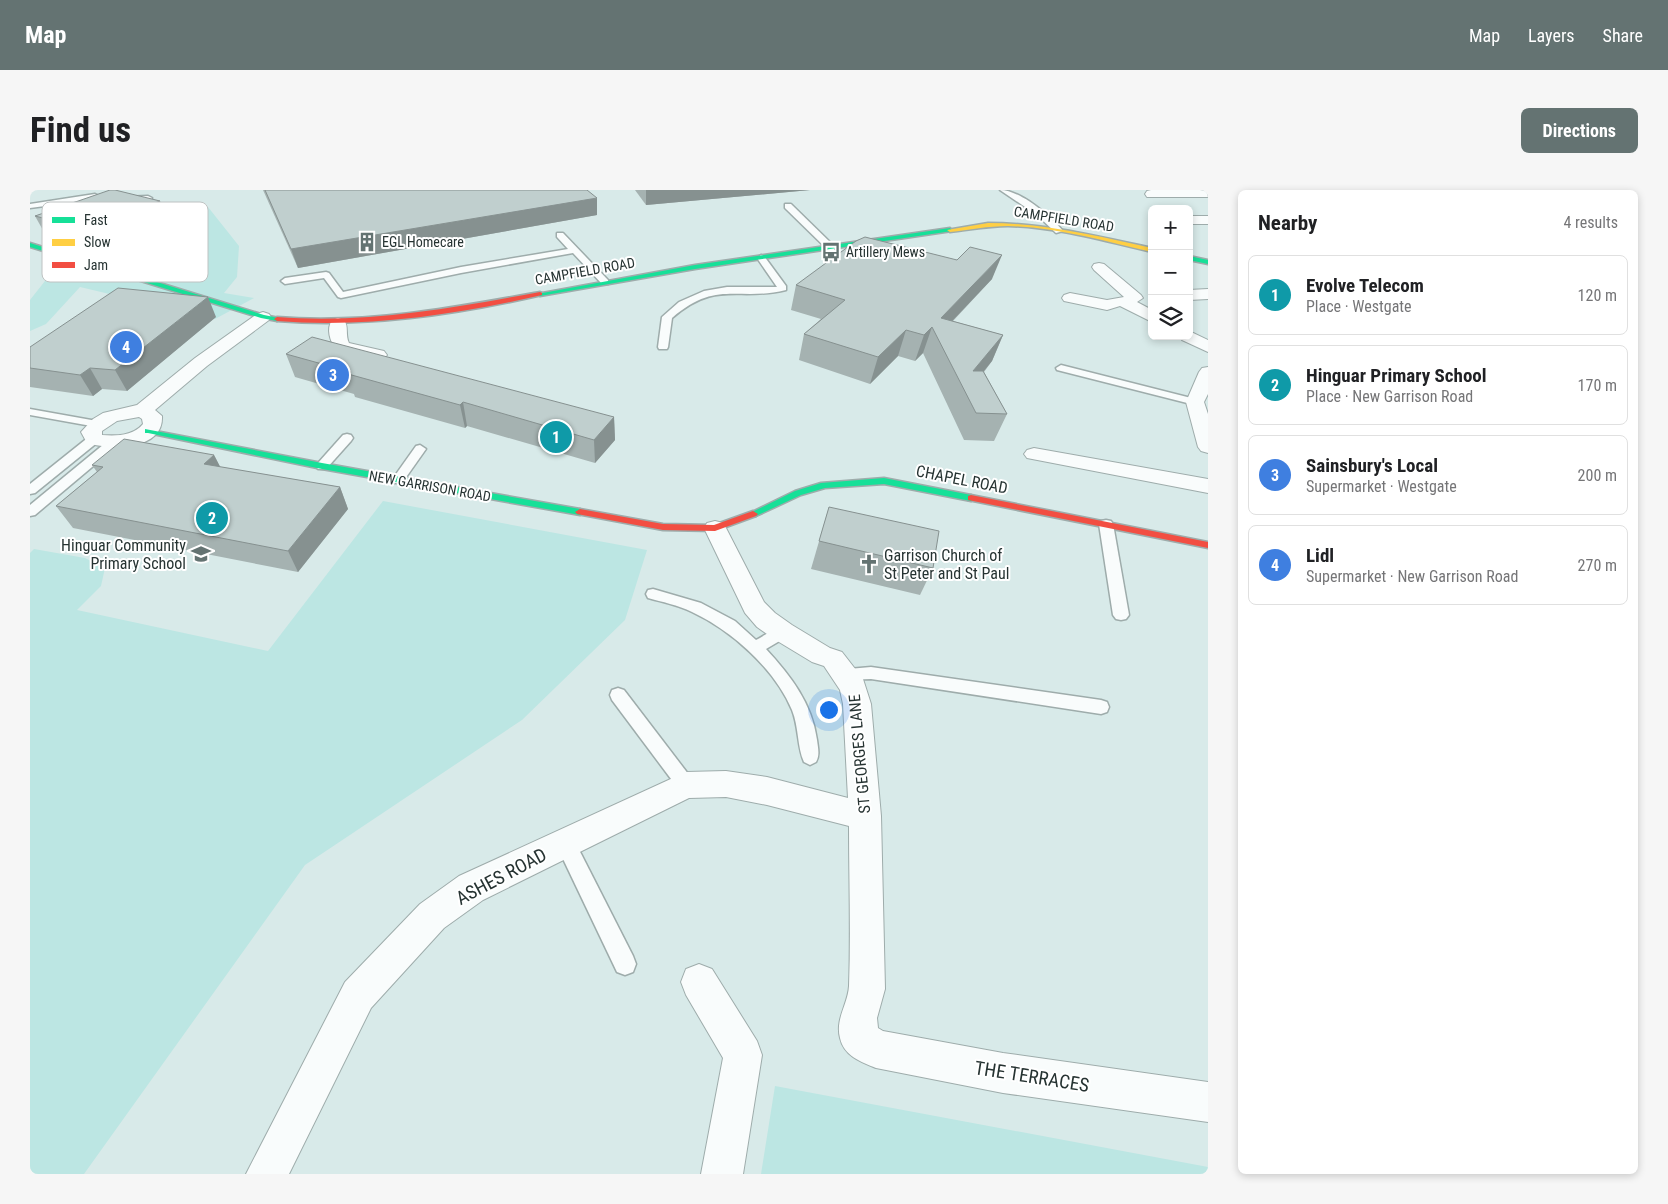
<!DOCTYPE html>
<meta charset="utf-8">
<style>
:root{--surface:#fff;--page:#f6f6f6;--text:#202124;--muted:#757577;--line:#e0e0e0;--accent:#647372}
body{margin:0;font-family:"Roboto Condensed",sans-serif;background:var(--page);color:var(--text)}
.controls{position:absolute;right:15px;top:15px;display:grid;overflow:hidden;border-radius:8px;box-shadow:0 2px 8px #0003}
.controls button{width:45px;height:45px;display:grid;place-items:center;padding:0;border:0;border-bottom:1px solid var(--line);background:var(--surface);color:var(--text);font:25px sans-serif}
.you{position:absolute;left:798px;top:519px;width:18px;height:18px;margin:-12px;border:4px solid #fff;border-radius:50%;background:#1a73e8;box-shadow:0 0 0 8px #1a73e833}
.badge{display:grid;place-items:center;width:32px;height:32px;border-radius:50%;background:var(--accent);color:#fff;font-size:16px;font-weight:700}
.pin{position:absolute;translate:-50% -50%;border:2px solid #fff;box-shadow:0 1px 5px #0006}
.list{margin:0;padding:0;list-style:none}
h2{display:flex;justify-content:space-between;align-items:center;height:65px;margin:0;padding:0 20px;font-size:21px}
h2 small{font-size:16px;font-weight:400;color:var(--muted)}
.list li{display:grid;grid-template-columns:32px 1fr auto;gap:15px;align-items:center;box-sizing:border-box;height:80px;margin:0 10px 10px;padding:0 10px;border:1px solid var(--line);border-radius:8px}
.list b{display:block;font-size:19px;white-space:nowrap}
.list p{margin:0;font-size:16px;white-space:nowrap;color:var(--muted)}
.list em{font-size:16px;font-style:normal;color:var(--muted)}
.icon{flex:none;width:28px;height:28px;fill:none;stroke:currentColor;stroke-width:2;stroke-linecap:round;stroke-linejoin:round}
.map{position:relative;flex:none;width:1178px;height:984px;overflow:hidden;border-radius:8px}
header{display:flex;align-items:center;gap:30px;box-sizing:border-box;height:70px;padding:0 25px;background:var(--accent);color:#fff}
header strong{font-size:24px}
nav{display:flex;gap:28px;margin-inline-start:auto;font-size:18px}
.intro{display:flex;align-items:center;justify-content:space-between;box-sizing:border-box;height:120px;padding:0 30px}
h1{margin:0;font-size:35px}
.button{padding:12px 22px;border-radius:8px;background:var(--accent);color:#fff;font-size:18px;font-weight:700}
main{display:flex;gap:30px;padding:0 30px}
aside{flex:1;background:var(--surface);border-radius:8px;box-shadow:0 2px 8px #0003}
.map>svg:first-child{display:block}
.green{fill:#bce6e3}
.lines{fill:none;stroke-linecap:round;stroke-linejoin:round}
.lane-casing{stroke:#9eacab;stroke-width:3}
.street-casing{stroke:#9eacab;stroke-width:2}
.fast-casing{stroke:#9eacab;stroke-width:3}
.slow-casing{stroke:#9eacab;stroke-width:3}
.jam-casing{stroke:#9eacab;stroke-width:3}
.lane{fill:#f9fcfc;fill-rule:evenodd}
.street{fill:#f9fcfc;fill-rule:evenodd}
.fast{fill:#16e098;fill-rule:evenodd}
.slow{fill:#ffcf43;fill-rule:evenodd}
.jam{fill:#f24e42;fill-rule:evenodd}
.wall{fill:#a5b2b1}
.shaded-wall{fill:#869190}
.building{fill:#c0cfce;stroke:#869190}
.labels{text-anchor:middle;stroke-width:4;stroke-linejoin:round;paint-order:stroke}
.far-street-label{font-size:14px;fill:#263332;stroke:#fff}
.far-poi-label{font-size:14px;fill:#263332;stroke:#fff;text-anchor:start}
.street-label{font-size:16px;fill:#263332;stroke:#fff}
.poi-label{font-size:16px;fill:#263332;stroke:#fff;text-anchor:end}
.near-street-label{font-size:19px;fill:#263332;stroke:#fff}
.key{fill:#fff;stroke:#bec2c2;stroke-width:1}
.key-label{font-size:14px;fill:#263332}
</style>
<header>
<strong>Map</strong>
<nav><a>Map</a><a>Layers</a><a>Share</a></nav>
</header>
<div class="intro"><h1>Find us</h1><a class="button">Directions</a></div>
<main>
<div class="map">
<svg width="1178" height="984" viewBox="0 0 1178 984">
<rect width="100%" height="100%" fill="#d8eae9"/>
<g class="green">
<path d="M178 17 209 56 207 87 194 103 224 108 185 129 50 97 16 134 0 141V110L30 72 47 69Z"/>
<path d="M353 311 617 360 595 430 492 530 275 675 54 984H0V363L4 359 55 368 75 378 71 396 47 420 238 461Z"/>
<path d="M745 896 1178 977V984H731Z"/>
</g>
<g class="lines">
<defs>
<g id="lane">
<path d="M970 0C990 0 1021 26 1033 41L1026 43 1007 25Z"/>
<path d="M65 4 69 6 68 8 37 13 43 16H60V20C50 21 41 20 31 17L30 14 0 18V14Z"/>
<path d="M118 6 122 8 121 10 93 11 89 9 93 7Z"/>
<path d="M755 14H761L804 56V60H798L755 18Z"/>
<path d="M527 43H533L578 90V94H572L543 63 431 83 311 108 308 107 294 88 255 94 251 91 255 88 296 82 299 83 313 102 431 77 538 59 527 47Z"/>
<path d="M731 65 734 66 756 96V100C707 112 687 89 642 128L638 157 637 159H629L628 157 632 127 649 112 674 101 697 97H747L727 68Z"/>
<path d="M1031 175 1169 210 1171 212 1165 215 1027 180 1026 178Z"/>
<path d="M0 219 67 231 73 234 67 237 0 225Z"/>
<path d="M317 244 321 245 323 248 321 251 296 279H288L286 276 288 273 313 245Z"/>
<path d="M64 245 68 246 70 249 68 252 5 303 0 304V294L60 246Z"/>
<path d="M83 249 87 250 89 253 87 256 5 325 0 326V315L79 250Z"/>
<path d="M390 255 396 259 372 293H364L362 290 364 287 386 256Z"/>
<path d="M1076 330 1081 331 1083 334 1099 425 1096 429 1091 430 1086 429 1083 425 1069 334 1071 331Z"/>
<path d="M623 399 671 413 705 431 726 450C736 445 747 435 758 438L761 442 758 446 736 459C760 485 782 513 787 550 788 558 790 565 786 572L780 575 774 572C767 557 769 537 762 520 745 479 701 440 662 422 648 415 632 412 618 408L616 404 618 400Z"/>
<path d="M841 477 1071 510 1077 512 1079 517 1077 522 1071 524 841 489 813 490 807 488 805 484 807 480Z"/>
<path d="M588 498 594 500 662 589 665 595 662 601 656 603 650 601 582 510 580 505 582 500Z"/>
<path d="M535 643 542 646 603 766 606 774 603 782 595 785 587 782 525 652 528 646Z"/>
</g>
<g id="street">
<path d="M1121 0H1178V7H1117L1115 4 1117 1Z"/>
<rect x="1159" y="26" width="19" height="8"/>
<path d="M1069 73 1074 74 1111 105 1113 108 1107 112 1122 120V132L1090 116 1077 120 1034 111 1032 108 1034 105 1040 103 1077 110 1094 107 1064 80 1062 77 1064 74Z"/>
<path d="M1178 99V109L1159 110V100Z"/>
<path d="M233 122 239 124 241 127 239 130 177 176 125 220 132 226C134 261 80 260 57 253L51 242 63 229 73 223 107 215 165 168 227 124ZM109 227 112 229 113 234C103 246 86 246 72 245V241L87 231Z"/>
<path d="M308 128 314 130C319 136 315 145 319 153L354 161 357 165 354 169 348 170 306 160C300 151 296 139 302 130Z"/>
<path d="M1159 141 1178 150V162L1152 150 1150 146H1159Z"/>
<path d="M1178 177V204L1174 212 1178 224V263L1171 261 1168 257 1156 212 1169 182 1172 178Z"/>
<path d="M1004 258 1178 289V303L997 268 994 264 997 260Z"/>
<path d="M685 331 693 333 696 338 734 412 745 423 762 435 800 458 812 462 833 489 841 514 851 626 855 799 847 828 848 838 853 841 973 863 1178 892V932L973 903 846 878C831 872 814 866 810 848 805 829 818 814 819 796 821 743 819 689 819 636L737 615 696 607 659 608 453 710 414 738 341 818 259 984H216L315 792 390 714 429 686 656 582 696 581 737 587 818 608 813 514 810 500 794 476 782 472 744 449 727 437 715 423 674 338 677 333Z"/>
<path d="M669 774 682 779 727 851 732 865 713 984H671L693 868 656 805 651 792 656 779Z"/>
</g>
<g id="fast">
<path d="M920 38 922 41 665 79 510 106 507 104 665 75Z"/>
<path d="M0 53 234 125 249 128 250 129 247 131 231 128 0 57Z"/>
<path d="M1159 66 1178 70V74L1159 70Z"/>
<path d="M115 239 292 273 550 319 555 322 550 325 292 279 118 243H115Z"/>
<path d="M854 288 941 305 945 308 941 311 854 294 795 298 771 305 726 326H720L718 324 765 301 791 293Z"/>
</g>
<path id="slow" d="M958 33C1014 33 1067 46 1122 58V62C1074 51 1026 37 978 36 958 36 939 40 920 42L917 40Z"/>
<g id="jam">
<path d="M510 102 512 103V105C425 125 336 138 247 131L244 129 247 127C337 134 422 118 510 102Z"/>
<path d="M941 305 1178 352V358L938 310V306Z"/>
<path d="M550 319 633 334 684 335 723 321 728 324 726 326 685 341 633 340 547 324 545 322Z"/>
</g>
</defs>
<use href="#lane" class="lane-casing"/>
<use href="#street" class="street-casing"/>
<use href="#fast" class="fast-casing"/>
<use href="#slow" class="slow-casing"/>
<use href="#jam" class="jam-casing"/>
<use href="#lane" class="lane"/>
<use href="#street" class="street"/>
<use href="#fast" class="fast"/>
<use href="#slow" class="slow"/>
<use href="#jam" class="jam"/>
</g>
<g class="wall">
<path d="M233 0H557L567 25 268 78Z"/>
<path d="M605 0H780L616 15Z"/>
<path d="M5 26 137 27 65 55 14 42Z"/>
<path d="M962 89 923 131 973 145 962 171 954 182 977 224 964 251 934 250 893 163 885 171 868 166 840 194 769 170 774 144 791 129 761 120 766 95Z"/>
<path d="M186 127 97 201 72 199 63 206 0 197V157Z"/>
<path d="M256 164 584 227 585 250 565 273 437 236 435 238 325 207 324 204 265 187Z"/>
<path d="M184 265 190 277 310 297 318 319 268 382 43 338 26 316 67 282 62 275Z"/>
<path d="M799 317 903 378 890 405 781 379Z"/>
</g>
<g class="shaded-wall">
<path d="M616 0H780L616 15Z"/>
<path d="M567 8V25L268 78 261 59Z"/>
<path d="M130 11 137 27 65 55 56 39Z"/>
<path d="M972 65 962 89 907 147 911 128Z"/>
<path d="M178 107 186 127 97 201 85 180Z"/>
<path d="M902 137 893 163 885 171 894 145Z"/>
<path d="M876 140 868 166 840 194 848 167Z"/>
<path d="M973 145 962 171 936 203 943 181Z"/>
<path d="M60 178 72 199 63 206 50 185Z"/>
<path d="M433 212 437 236 435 238 430 215Z"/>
<path d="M584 227 585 250 565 273 564 250Z"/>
<path d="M184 265 195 286 174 274Z"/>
<path d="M310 297 318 319 268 382 258 361Z"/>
</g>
<g class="building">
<path d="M80 0H85L130 11 56 39 5 26Z"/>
<path d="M235 0H557L567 8 261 59Z"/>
<path d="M835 47 927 70 940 57 972 65 911 128 973 145 943 181H953L977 224 946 223 902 137 894 145 876 140 848 167 774 144 815 110 766 95 826 51Z"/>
<path d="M88 98 178 107 85 180 60 178 50 185 0 178V157Z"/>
<path d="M282 147 584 227 564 250 433 212 430 215 318 184 321 182 256 164Z"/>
<path d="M94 249 184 265 174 274 310 297 258 361 26 316 73 277 62 275Z"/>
<path d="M799 317 909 341 903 378 789 351Z"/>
</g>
<defs>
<symbol id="building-bare" viewBox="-9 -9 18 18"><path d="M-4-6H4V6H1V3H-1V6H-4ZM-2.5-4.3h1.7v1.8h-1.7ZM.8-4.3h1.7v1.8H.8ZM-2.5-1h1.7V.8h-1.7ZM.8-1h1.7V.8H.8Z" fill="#647372" stroke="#fff" stroke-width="2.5" paint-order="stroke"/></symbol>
<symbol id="bus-bare" viewBox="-9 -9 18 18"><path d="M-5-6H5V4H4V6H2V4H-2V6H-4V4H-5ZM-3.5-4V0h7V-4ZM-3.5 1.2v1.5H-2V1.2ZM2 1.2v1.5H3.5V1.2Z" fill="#647372" stroke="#fff" stroke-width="2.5" paint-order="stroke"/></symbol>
<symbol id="school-bare" viewBox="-9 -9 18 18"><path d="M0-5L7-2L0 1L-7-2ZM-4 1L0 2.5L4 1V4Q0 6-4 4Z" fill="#647372" stroke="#fff" stroke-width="2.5" paint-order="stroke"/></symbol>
<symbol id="church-bare" viewBox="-9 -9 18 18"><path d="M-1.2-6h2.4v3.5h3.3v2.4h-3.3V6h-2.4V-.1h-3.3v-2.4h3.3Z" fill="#647372" stroke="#fff" stroke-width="2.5" paint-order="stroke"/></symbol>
</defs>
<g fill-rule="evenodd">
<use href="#building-bare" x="323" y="38" width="28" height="28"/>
<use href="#bus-bare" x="787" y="48" width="28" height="28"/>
<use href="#school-bare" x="157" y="350" width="28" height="28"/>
<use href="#church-bare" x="825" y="360" width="28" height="28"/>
</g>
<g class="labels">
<g class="far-street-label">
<text transform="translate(1034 29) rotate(9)" y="5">CAMPFIELD ROAD</text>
<text transform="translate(555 81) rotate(-10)" y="5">CAMPFIELD ROAD</text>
<text transform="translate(400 296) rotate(10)" y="5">NEW GARRISON ROAD</text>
</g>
<g class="far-poi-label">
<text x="352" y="57">EGL Homecare</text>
<text x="816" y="67">Artillery Mews</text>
</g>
<g class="street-label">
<text transform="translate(932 289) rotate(11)" y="6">CHAPEL ROAD</text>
<text transform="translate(829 564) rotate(-95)" y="6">ST GEORGES LANE</text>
</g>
<g class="poi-label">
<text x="156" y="361">Hinguar Community<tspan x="156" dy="18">Primary School</tspan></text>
<text x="854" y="371" text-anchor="start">Garrison Church of<tspan x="854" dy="18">St Peter and St Paul</tspan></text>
</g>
<g class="near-street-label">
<text transform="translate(471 686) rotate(-28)" y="7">ASHES ROAD</text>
<text transform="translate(1002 886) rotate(9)" y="7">THE TERRACES</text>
</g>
</g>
<rect x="12" y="12" width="166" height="80" rx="8" class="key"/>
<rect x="22" y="27" width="23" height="6" fill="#16e098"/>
<rect x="22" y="49" width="23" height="7" fill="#ffcf43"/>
<rect x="22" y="72" width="23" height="6" fill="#f24e42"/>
<g class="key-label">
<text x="54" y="35">Fast</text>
<text x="54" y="57">Slow</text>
<text x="54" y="80">Jam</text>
</g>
</svg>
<div class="controls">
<button>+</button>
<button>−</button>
<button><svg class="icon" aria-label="layers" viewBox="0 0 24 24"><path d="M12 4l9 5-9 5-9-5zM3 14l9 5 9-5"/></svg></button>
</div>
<div class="you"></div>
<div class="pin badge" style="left:526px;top:247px;background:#0f9aa8">1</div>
<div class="pin badge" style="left:182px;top:328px;background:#0f9aa8">2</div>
<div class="pin badge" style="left:303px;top:185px;background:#3f7fe0">3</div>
<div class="pin badge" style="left:96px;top:157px;background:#3f7fe0">4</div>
</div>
<aside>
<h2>Nearby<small>4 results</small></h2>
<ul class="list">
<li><span class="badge" style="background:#0f9aa8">1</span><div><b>Evolve Telecom</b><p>Place · Westgate</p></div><em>120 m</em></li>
<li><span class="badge" style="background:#0f9aa8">2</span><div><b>Hinguar Primary School</b><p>Place · New Garrison Road</p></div><em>170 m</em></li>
<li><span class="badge" style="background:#3f7fe0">3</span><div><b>Sainsbury's Local</b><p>Supermarket · Westgate</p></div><em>200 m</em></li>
<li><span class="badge" style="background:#3f7fe0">4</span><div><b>Lidl</b><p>Supermarket · New Garrison Road</p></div><em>270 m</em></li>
</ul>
</aside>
</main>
